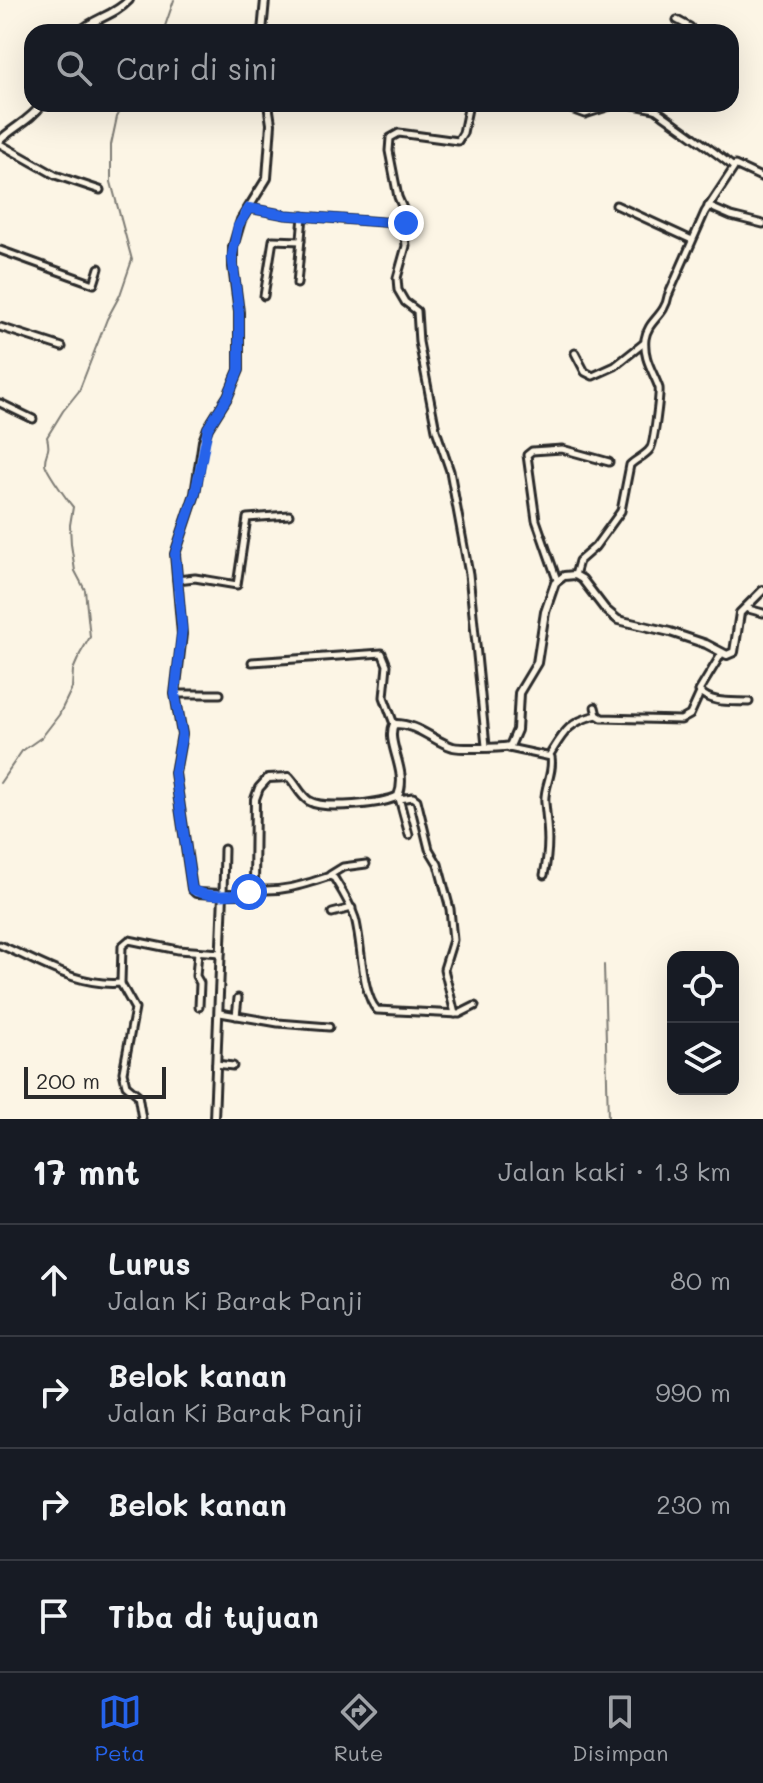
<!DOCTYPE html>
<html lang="id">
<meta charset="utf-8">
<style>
:root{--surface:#171b24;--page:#20242c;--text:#f1f3f6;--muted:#9ea1a6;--line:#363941;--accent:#2563eb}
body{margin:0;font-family:Mali,sans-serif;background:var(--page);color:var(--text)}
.controls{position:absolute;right:24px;bottom:24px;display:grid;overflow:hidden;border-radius:16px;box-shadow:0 8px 32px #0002}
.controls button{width:72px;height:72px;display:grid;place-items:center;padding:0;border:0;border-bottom:2px solid var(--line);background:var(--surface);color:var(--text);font:40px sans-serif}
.scale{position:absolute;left:24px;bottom:20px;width:142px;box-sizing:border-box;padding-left:8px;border:4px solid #2b2b2b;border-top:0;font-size:22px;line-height:28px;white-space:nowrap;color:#2b2b2b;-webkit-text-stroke:6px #fcf5e5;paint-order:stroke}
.stop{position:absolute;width:24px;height:24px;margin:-18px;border:6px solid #2563eb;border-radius:50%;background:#fff}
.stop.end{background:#2563eb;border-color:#fff;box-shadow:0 2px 8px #0008}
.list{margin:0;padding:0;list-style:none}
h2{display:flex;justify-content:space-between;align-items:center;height:104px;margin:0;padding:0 32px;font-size:34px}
h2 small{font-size:26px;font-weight:400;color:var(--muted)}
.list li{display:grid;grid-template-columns:52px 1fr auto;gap:24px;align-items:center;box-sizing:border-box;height:112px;padding:0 32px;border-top:2px solid var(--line)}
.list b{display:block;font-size:30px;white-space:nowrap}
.list p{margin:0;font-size:26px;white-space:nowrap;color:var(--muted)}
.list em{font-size:26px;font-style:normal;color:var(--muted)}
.icon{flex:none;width:44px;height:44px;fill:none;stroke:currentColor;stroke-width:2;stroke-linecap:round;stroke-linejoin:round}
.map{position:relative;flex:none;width:763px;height:1119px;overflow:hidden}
.search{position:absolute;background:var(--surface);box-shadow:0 8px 32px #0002;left:24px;right:24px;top:24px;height:88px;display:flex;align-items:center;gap:20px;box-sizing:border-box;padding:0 28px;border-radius:24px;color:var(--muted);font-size:30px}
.sheet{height:552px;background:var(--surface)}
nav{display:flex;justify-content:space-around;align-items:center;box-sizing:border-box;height:112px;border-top:2px solid var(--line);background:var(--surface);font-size:22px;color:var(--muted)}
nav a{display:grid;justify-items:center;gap:4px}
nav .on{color:var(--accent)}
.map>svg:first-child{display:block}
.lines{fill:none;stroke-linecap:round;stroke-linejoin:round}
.stream{stroke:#7d7b74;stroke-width:2}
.minor-casing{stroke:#2b2b2b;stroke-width:11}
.tertiary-casing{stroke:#2b2b2b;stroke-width:12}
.minor{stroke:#fcf5e5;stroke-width:5}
.tertiary{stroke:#fcf5e5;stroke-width:6}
.route{stroke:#2563eb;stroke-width:10}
</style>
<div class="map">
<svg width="763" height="1119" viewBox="0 0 763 1119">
<rect width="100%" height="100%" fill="#fcf5e5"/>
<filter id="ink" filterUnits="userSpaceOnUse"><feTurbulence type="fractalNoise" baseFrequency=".0125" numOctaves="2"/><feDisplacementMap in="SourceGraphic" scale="16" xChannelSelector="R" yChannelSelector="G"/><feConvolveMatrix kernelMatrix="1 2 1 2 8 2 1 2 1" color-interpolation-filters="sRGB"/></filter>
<g filter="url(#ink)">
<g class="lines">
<g class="stream">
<path d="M163 32 174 0"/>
<path d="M0 783 22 751 42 737 59 715 72 688 73 670 80 654 90 637 85 590 75 571 71 544 70 525 73 507C68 501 45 469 45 463 45 450 51 454 47 437L63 411 79 391 107 319 120 295 132 260 111 182V145L117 117 124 104"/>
<path d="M604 965 608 1119"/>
</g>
<defs>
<g id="minor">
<path d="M677 20 690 27 692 32"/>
<path d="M558 104 585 114 616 104"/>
<path d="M0 144 55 175 100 190"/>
<path d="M735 165 763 178"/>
<path d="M616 205 692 240"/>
<path d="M708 206 731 216 763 224"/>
<path d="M249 208 286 215 396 223 404 226 406 246 397 278 398 290 405 302 417 311 419 342 436 430 450 471 469 574 486 746"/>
<path d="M404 226 408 220 398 197 389 151 390 138 399 133 458 141 463 133 469 104"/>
<path d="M0 250 94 284 99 268"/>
<path d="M297 284 303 216"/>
<path d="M264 296 273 240 301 241"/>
<path d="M0 327 62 347"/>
<path d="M575 353 585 372 593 376 615 366 644 343"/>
<path d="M0 403 33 419"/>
<path d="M575 575 579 561 595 547 621 511 630 465C636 459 645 456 650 449 654 445 660 393 659 388 653 371 643 359 645 339 648 320 665 316 668 296L705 212 734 168C731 163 674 123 662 114L655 109 629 104"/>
<path d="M177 580 195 578 237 585 247 518 289 515"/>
<path d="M557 580 536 520 527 455 532 451 562 449 609 462"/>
<path d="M745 608 763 613"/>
<path d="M722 653 699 691C712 704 731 701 749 702"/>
<path d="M252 662 382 653 387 665 384 697 394 724"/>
<path d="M175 694H220"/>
<path d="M595 707 597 715 602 718 681 720 690 715 700 693"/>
<path d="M509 748 551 757C554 774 543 788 545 803 548 831 550 847 544 875"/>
<path d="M549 756C564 732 568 722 597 715"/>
<path d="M399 798 409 835"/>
<path d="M399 799 413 797 417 800 429 849 438 864 450 909 453 940 444 969 455 1014"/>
<path d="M330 875 343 867 366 864"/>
<path d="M252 889C280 893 303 885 330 876L334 878C342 891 350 903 355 918 362 942 361 994 377 1010L459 1014 475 1006"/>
<path d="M223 894 224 849"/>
<path d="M332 913 352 908"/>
<path d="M0 945C39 961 77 987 121 983L122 946 129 940 178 950 221 953"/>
<path d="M198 952 196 976 200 983 199 1007"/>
<path d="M121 984 135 1009 123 1072 126 1085 138 1095 142 1119"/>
<path d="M220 1013 278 1023 329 1027"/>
<path d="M236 1016 238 998"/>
<path d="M216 1064 233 1066"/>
</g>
<g id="tertiary">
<path d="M79 32C94 18 114 16 129 0"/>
<path d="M262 32 265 0"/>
<path d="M0 140C14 127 32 119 42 104"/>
<path d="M223 894H245L254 886 255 799 259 788 268 778 289 777C296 784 300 795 309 801 324 810 384 804 398 796 409 771 385 743 394 724 417 723 433 741 453 747 461 749 503 748 510 746L517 730 519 693 537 663 545 612 555 583 564 576 575 575 582 579 605 609 618 620 670 632 706 644 727 655 734 652 740 613 763 590"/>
<path d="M214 1119 223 894 196 893 192 889 175 773 182 734 175 694 182 634 175 554 195 494 203 441 208 428 228 396 239 370V312L233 267V247L241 220 267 178 271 124 268 104"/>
</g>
</defs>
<use href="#minor" class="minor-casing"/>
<use href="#tertiary" class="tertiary-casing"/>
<use href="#minor" class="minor"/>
<use href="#tertiary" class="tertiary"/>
</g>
</g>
<g class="lines" filter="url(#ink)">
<path class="route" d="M249 892C234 896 205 898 192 889L175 773 182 734 175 694 182 629 175 554 195 494 208 428 228 396 239 370V312L232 256 238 226 249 208 286 215 396 223 404 226 406 223"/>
</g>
</svg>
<div class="controls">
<button><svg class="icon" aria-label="locate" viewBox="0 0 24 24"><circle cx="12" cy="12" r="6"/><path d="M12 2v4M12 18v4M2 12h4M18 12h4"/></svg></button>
<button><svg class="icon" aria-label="layers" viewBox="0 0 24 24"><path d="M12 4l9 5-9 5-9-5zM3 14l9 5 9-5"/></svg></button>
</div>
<div class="scale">200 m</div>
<div class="stop" style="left:249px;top:892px"></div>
<div class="stop end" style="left:406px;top:223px"></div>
<div class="search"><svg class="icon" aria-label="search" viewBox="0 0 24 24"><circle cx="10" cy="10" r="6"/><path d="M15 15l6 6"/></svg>Cari di sini</div>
</div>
<section class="sheet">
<h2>17 mnt<small>Jalan kaki · 1.3 km</small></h2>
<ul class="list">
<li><svg class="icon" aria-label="ahead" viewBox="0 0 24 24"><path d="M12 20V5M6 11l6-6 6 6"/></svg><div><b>Lurus</b><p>Jalan Ki Barak Panji</p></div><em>80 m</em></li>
<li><svg class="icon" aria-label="right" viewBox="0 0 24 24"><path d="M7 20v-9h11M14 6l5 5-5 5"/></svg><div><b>Belok kanan</b><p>Jalan Ki Barak Panji</p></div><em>990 m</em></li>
<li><svg class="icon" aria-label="right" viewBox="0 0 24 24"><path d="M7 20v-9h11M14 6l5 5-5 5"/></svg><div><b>Belok kanan</b></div><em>230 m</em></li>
<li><svg class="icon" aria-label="arrive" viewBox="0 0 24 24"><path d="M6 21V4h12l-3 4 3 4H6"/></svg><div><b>Tiba di tujuan</b></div></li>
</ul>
</section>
<nav>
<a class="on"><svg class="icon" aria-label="map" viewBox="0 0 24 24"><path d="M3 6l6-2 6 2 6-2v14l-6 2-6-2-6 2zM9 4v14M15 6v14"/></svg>Peta</a>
<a><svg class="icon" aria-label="directions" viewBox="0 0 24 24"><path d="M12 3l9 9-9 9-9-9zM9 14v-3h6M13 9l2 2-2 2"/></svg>Rute</a>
<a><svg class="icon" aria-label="saved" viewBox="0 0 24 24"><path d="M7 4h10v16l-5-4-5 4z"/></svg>Disimpan</a>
</nav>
